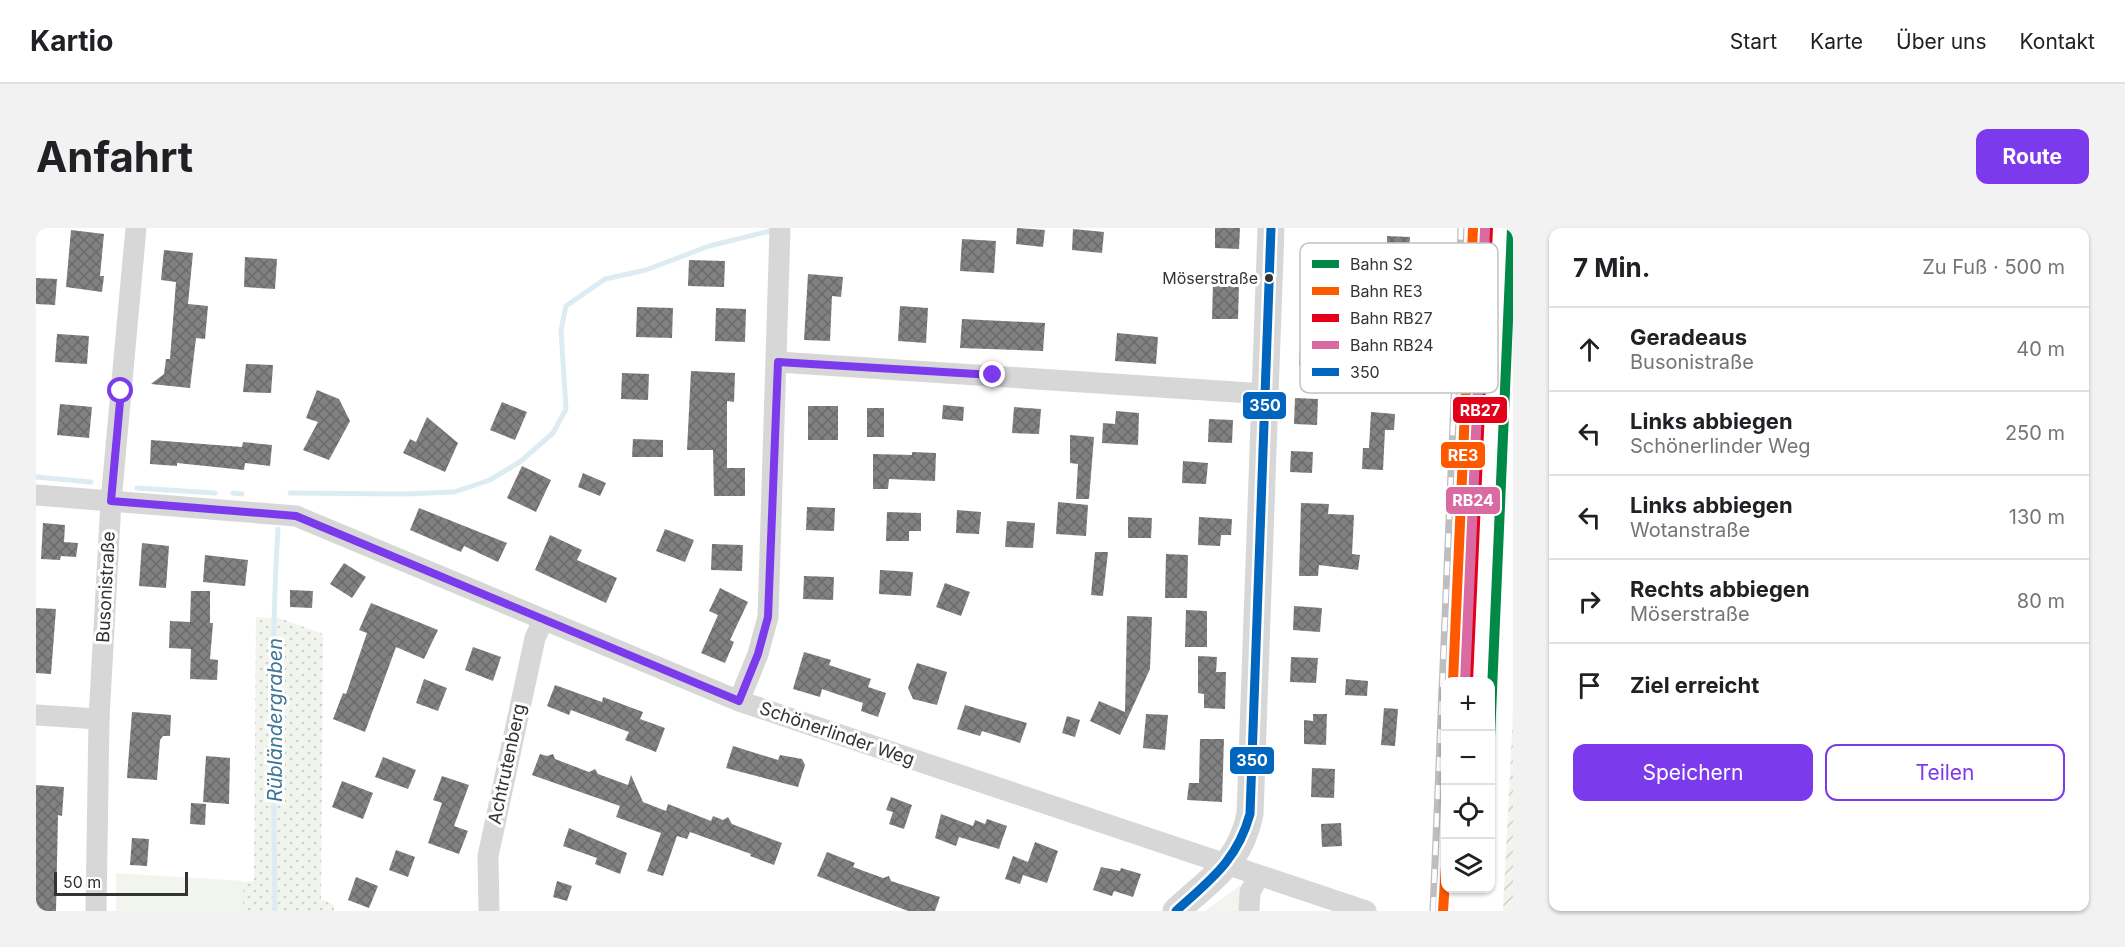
<!DOCTYPE html>
<html lang="de">
<meta charset="utf-8">
<style>
:root{--surface:#fff;--page:#f2f2f2;--text:#202124;--muted:#757577;--line:#e0e0e0;--accent:#7c3aed}
body{margin:0;font-family:Inter,sans-serif;background:var(--page);color:var(--text)}
.controls{position:absolute;right:18px;bottom:18px;display:grid;overflow:hidden;border-radius:12px;box-shadow:0 2px 4px #0004}
.controls button{width:54px;height:54px;display:grid;place-items:center;padding:0;border:0;border-bottom:2px solid var(--line);background:var(--surface);color:var(--text);font:30px sans-serif}
.scale{position:absolute;left:18px;bottom:15px;width:134px;box-sizing:border-box;padding-left:6px;border:3px solid #333;border-top:0;font-size:16px;line-height:21px;white-space:nowrap;color:#333;-webkit-text-stroke:4px #fff;paint-order:stroke}
.stop{position:absolute;width:18px;height:18px;margin:-14px;border:4px solid #7c3aed;border-radius:50%;background:#fff}
.stop.end{background:#7c3aed;border-color:#fff;box-shadow:0 2px 6px #0008}
.list{margin:0;padding:0;list-style:none}
h2{display:flex;justify-content:space-between;align-items:center;height:78px;margin:0;padding:0 24px;font-size:26px}
h2 small{font-size:20px;font-weight:400;color:var(--muted)}
.list li{display:grid;grid-template-columns:39px 1fr auto;gap:18px;align-items:center;box-sizing:border-box;height:84px;padding:0 24px;border-top:2px solid var(--line)}
.list b{display:block;font-size:22px;white-space:nowrap}
.list p{margin:0;font-size:20px;white-space:nowrap;color:var(--muted)}
.list em{font-size:20px;font-style:normal;color:var(--muted)}
.actions{display:flex;gap:12px;padding:18px 24px}
.actions a{flex:1;padding:14px 0;border:2px solid var(--accent);border-radius:12px;text-align:center;font-size:21px;color:var(--accent)}
.actions .main{background:var(--accent);color:#fff}
.icon{flex:none;width:33px;height:33px;fill:none;stroke:currentColor;stroke-width:2;stroke-linecap:round;stroke-linejoin:round}
.map{position:relative;flex:none;width:1477px;height:683px;overflow:hidden;border-radius:12px}
header{display:flex;align-items:center;gap:36px;box-sizing:border-box;height:84px;padding:0 30px;background:var(--surface);border-bottom:2px solid var(--line)}
header strong{font-size:28px}
nav{display:flex;gap:33px;margin-inline-start:auto;font-size:21px}
.intro{display:flex;align-items:center;justify-content:space-between;box-sizing:border-box;height:144px;padding:0 36px}
h1{margin:0;font-size:42px}
.button{padding:15px 27px;border-radius:12px;background:var(--accent);color:#fff;font-size:21px;font-weight:700}
main{display:flex;gap:36px;padding:0 36px}
aside{flex:1;background:var(--surface);border-radius:12px;box-shadow:0 2px 4px #0004}
.map>svg:first-child{display:block}
.grass{fill:#f1f5ed}
.park{fill:url(#park-dots)}
.garden{fill:url(#garden-furrows)}
.lines{fill:none;stroke-linecap:round;stroke-linejoin:round}
.stream{stroke:#ddebf3;stroke-width:5}
.building{fill:url(#building-cross-hatch)}
.minor{stroke:#d7d7d7;stroke-width:21}
.tertiary{stroke:#d7d7d7;stroke-width:27}
.rail-casing{stroke:#bebebe;stroke-width:7}
.rail{stroke:#fff;stroke-width:4.5;stroke-dasharray:14;stroke-linecap:butt}
.bus-1-casing{stroke:#fff;stroke-width:14}
.bus-1{stroke:#0065bd;stroke-width:9}
.rail-1-casing{stroke:#fff;stroke-width:15}
.rail-2-casing{stroke:#fff;stroke-width:15}
.rail-3-casing{stroke:#fff;stroke-width:15}
.rail-4-casing{stroke:#fff;stroke-width:15}
.rail-1{stroke:#018a47;stroke-width:10}
.rail-2{stroke:#ff5900;stroke-width:10}
.rail-3{stroke:#e2001a;stroke-width:10}
.rail-4{stroke:#da6ba2;stroke-width:10}
.route{stroke:#7c3aed;stroke-width:8}
.bus-dot{fill:#333;stroke:#fff;stroke-width:2}
.labels{text-anchor:middle;stroke-width:6;stroke-linejoin:round;paint-order:stroke}
.bus-label{font-size:16px;fill:#333;stroke:#fff;text-anchor:end}
.street-label{font-size:18px;fill:#333;stroke:#fff}
.water-label{font-size:20px;font-style:italic;fill:#3f7597;stroke:#fff}
.key{fill:#fff;stroke:#c2c2c2;stroke-width:1.5}
.key-label{font-size:16px;fill:#333}
.line-badge{stroke:#fff;stroke-width:2}
.badge-label{font-size:16px;text-anchor:middle;font-weight:bold;fill:#fff}
</style>
<header>
<strong>Kartio</strong>
<nav><a>Start</a><a>Karte</a><a>Über uns</a><a>Kontakt</a></nav>
</header>
<div class="intro"><h1>Anfahrt</h1><a class="button">Route</a></div>
<main>
<div class="map">
<svg width="1477" height="683" viewBox="0 0 1477 683">
<defs>
<pattern id="park-dots" width="8" height="8" patternUnits="userSpaceOnUse" patternTransform="scale(1.5)"><rect width="8" height="8" fill="#f1f5ed"/><path d="M2 2h.1M6 6h.1" fill="none" stroke="#cfd2cc" stroke-width="1.8" stroke-linecap="round"/></pattern>
<pattern id="garden-furrows" width="10" height="10" patternUnits="userSpaceOnUse" patternTransform="scale(1.5)"><rect width="10" height="10" fill="#f1f5ed"/><path d="M-1 1l2-2M0 10L10 0M9 11l2-2" fill="none" stroke="#cfd2cc"/></pattern>
<pattern id="building-cross-hatch" width="8" height="8" patternUnits="userSpaceOnUse" patternTransform="scale(1.5)"><rect width="8" height="8" fill="#818181"/><path d="M0 0l8 8M0 8l8-8" fill="none" stroke="#6a6a6a"/></pattern>
</defs>
<rect width="100%" height="100%" fill="#fff"/>
<g class="grass">
<path d="M80 645 207 653V683H80Z"/>
<path d="M1205 657 1208 659 1207 683H1169Z"/>
</g>
<path class="park" d="M220 389 243 390 287 406 285 671 298 677V683H207V654L218 653Z"/>
<path class="garden" d="M1477 484V683H1467Z"/>
<g class="lines">
<g class="stream">
<path d="M0 249 55 254"/>
<path d="M101 260 179 265"/>
<path d="M197 265 206 266"/>
<path d="M254 265 369 266 418 264 454 252 485 233 517 205 530 181 525 102 530 78 569 51 610 42 673 18 738 2"/>
<path d="M239 683C238 556 234 428 242 301"/>
</g>
</g>
<g class="building">
<path d="M981 0 1009 2 1007 19 980 16Z"/>
<path d="M1179 0H1204L1203 21 1179 20Z"/>
<path d="M1037 1 1068 4 1066 25 1036 22Z"/>
<path d="M35 2 68 6 64 48H68L66 64 30 59Z"/>
<path d="M1351 8 1374 9 1373 24 1351 23Z"/>
<path d="M926 11 960 13 958 45 924 43Z"/>
<path d="M128 22 157 25 152 76 172 78 169 111 160 110 154 160 115 156 128 146 130 131H134L140 54 125 52Z"/>
<path d="M209 29 241 31 239 61 208 59Z"/>
<path d="M653 32 689 33 688 59 652 58Z"/>
<path d="M772 46 807 49 805 69 796 68 794 113 768 112Z"/>
<path d="M0 50 21 51 19 77 0 76Z"/>
<path d="M1177 56H1203L1202 91H1176Z"/>
<path d="M864 78 892 80 890 115 862 113Z"/>
<path d="M601 79 637 80 636 110 600 109Z"/>
<path d="M680 80 710 81 709 114 679 113Z"/>
<path d="M926 91 1009 95 1007 123 924 120Z"/>
<path d="M1081 105 1122 109 1120 136 1079 133Z"/>
<path d="M21 106 53 108 51 136 19 134Z"/>
<path d="M1264 118 1295 120 1293 139 1263 137Z"/>
<path d="M210 136 237 137 235 165 207 164Z"/>
<path d="M655 143 699 145 698 174 691 173V240H709V268H678L677 222H651Z"/>
<path d="M586 145 613 146 612 172 585 171Z"/>
<path d="M281 162 303 171 314 193 293 232 267 222 282 194 270 190Z"/>
<path d="M1259 170 1282 171 1281 197 1258 196Z"/>
<path d="M466 174 491 184 479 212 454 202Z"/>
<path d="M24 176 56 179 53 210 21 207Z"/>
<path d="M907 177 928 179 927 193 906 191Z"/>
<rect x="772" y="178" width="30" height="34"/>
<path d="M978 179 1005 181 1003 206 976 205Z"/>
<rect x="831" y="180" width="17" height="29"/>
<path d="M1080 183 1103 185 1102 217 1066 215 1067 195 1079 196Z"/>
<path d="M1335 184 1359 186 1358 202H1349L1347 242 1326 241 1327 220H1333Z"/>
<path d="M391 189 422 215 409 244 367 225 374 211 380 214Z"/>
<path d="M1173 191 1197 192 1196 215 1172 214Z"/>
<path d="M1034 207 1058 209 1053 271H1040L1042 236 1034 235Z"/>
<path d="M597 211 627 212V229H596Z"/>
<path d="M115 212 206 219 207 214 236 217 234 238 209 235 208 242 141 235V238L114 236Z"/>
<path d="M1255 223 1277 224 1276 245 1254 244Z"/>
<path d="M876 224 900 225 899 253 853 251 852 261H837V226L876 227Z"/>
<path d="M1147 233 1172 235 1170 256 1146 255Z"/>
<path d="M486 238 515 252 500 284 471 270Z"/>
<path d="M547 245 570 255 564 268 542 259Z"/>
<path d="M1022 274 1052 277 1050 308 1020 306Z"/>
<path d="M1265 275 1293 276 1292 286 1318 287 1316 326 1324 327 1322 342 1283 337 1282 348H1263Z"/>
<path d="M771 279 799 280 798 303 770 302Z"/>
<path d="M383 280 471 315 462 334 428 318 425 324 374 302Z"/>
<path d="M921 282 945 284 943 306 920 305Z"/>
<path d="M851 284 885 285V303H873V313H850Z"/>
<path d="M1092 289 1116 290 1115 310H1092Z"/>
<path d="M1163 289 1196 291 1195 307H1185L1184 318 1162 317Z"/>
<path d="M971 293 999 295 997 320 969 319Z"/>
<path d="M7 295 29 297 28 314 42 315 40 329 25 328 24 332 5 331Z"/>
<path d="M629 301 658 312 649 334 620 323Z"/>
<path d="M514 307 546 322 541 332 581 350 570 375 499 342Z"/>
<path d="M106 315 133 318 130 360 103 358Z"/>
<path d="M676 316 707 317 706 343 675 342Z"/>
<path d="M1059 324H1072L1067 368 1055 367Z"/>
<path d="M1130 326 1152 327 1151 370H1129Z"/>
<path d="M169 327 212 332 209 358 167 354Z"/>
<path d="M308 335 330 349 316 370 294 356Z"/>
<path d="M844 342 877 344 875 368 843 366Z"/>
<path d="M768 348 798 349 797 372 767 371Z"/>
<path d="M909 355 934 364 925 388 900 379Z"/>
<path d="M684 360 712 374 694 412 698 414 689 435 665 425 682 387 673 383Z"/>
<path d="M254 362 277 363 276 380 254 379Z"/>
<path d="M155 363H174V395H177L174 431 182 432 181 452 154 451 155 421 133 420 134 393 154 394Z"/>
<path d="M335 375 402 402 388 431 360 419 329 504 297 491 307 465 310 466 331 405 323 402Z"/>
<path d="M1258 378 1286 380 1284 404 1257 402Z"/>
<path d="M0 380 20 381 15 446 0 445Z"/>
<path d="M1150 382 1171 383V419H1149Z"/>
<path d="M1091 388 1116 389 1114 441 1084 507 1054 493 1063 473 1089 484Z"/>
<path d="M437 419 465 429 457 453 429 442Z"/>
<path d="M768 424 795 432 793 437 835 451 832 459 850 465 842 489 825 483 827 475 786 461 784 469 757 461Z"/>
<path d="M1162 428 1181 429 1180 444H1190L1189 481 1168 480V466L1162 465Z"/>
<path d="M1255 429 1282 430 1280 455 1254 454Z"/>
<path d="M881 435 911 444 901 477 877 471 872 460Z"/>
<path d="M388 451 411 460 402 483 380 475Z"/>
<path d="M1310 451 1332 453 1331 468 1309 467Z"/>
<path d="M519 457 566 474 567 469 607 484 604 491 629 500 620 524 589 512 593 504 535 482 533 487 511 478Z"/>
<path d="M929 477 991 495 984 515 946 503 944 508 921 501Z"/>
<path d="M1348 480 1362 481 1359 518 1345 517Z"/>
<path d="M96 484 135 487 134 508H127L124 512 121 552 91 550Z"/>
<path d="M1110 486 1132 487 1129 522 1107 520Z"/>
<path d="M1277 486H1291L1290 517 1268 516V492L1277 493Z"/>
<path d="M1031 488 1044 492 1039 509 1026 505Z"/>
<path d="M1164 511H1188L1186 574 1151 572 1153 555H1163Z"/>
<path d="M697 518 742 532 744 527 766 531 769 537 762 559 690 540Z"/>
<path d="M504 526 511 528 517 526 519 531 553 544 559 541 562 546 592 557 595 547 607 574 630 583 632 576 675 593 677 588 687 592 692 589 696 596 746 615 738 637 714 628 715 626 654 604 651 611 641 608 627 648 611 643 625 605 580 589 584 578 496 547Z"/>
<path d="M170 528 194 530 193 576 167 574Z"/>
<path d="M347 529 380 542 372 561 339 549Z"/>
<path d="M1276 540 1299 541 1298 570 1275 569Z"/>
<path d="M406 548 433 557 418 598 432 603 423 626 392 615 406 575 397 572Z"/>
<path d="M306 553 337 565 327 591 296 579Z"/>
<path d="M0 557 28 559 26 588 22 587 20 683H0Z"/>
<path d="M855 569 876 577 868 601 853 596 857 584 850 582Z"/>
<path d="M155 575 170 576 169 597 154 596Z"/>
<path d="M905 586 937 598 939 592 949 596 951 591 971 598 963 621 923 609 920 618 899 610Z"/>
<path d="M1305 595 1306 618 1286 619 1285 596Z"/>
<path d="M533 600 591 625 584 646 559 636 561 630 527 618Z"/>
<path d="M96 610 113 611 111 638 94 637Z"/>
<path d="M999 614 1022 623 1011 655 987 647 984 656 969 651 977 628 992 634Z"/>
<path d="M360 622 379 629 372 649 353 642Z"/>
<path d="M791 624 819 635 817 639 847 650 853 648 855 653 904 669 899 683H872L781 648Z"/>
<path d="M1065 639 1084 643 1085 640 1105 646 1097 669 1078 663 1076 668 1057 662Z"/>
<path d="M320 649 342 658 333 680 312 672Z"/>
<path d="M521 653 536 658 531 673 517 669Z"/>
</g>
<g class="lines">
<g class="minor">
<path d="M742 134 1230 166"/>
<path d="M0 267 260 288 703 473 1330 683"/>
<path d="M703 473 722 426 732 389 744 0"/>
<path d="M0 487 63 491"/>
<path d="M60 683 63 491 75 273 100 0"/>
<path d="M453 683 452 628 499 410 507 393"/>
<path d="M1213 683 1214 664 1223 648"/>
</g>
<path class="tertiary" d="M1140 683C1174 651 1204 636 1214 586L1235 0"/>
<defs>
<path id="rail" d="M1397 683 1425 0"/>
</defs>
<use href="#rail" class="rail-casing"/>
<use href="#rail" class="rail"/>
<defs>
<path id="bus-1" d="M1140 683C1174 652 1201 633 1214 586L1235 0"/>
</defs>
<use href="#bus-1" class="bus-1-casing"/>
<use href="#bus-1" class="bus-1"/>
<defs>
<path id="rail-1" d="M1454 509 1476 0"/>
<g id="rail-2">
<path d="M1417 454 1437 0"/>
<path d="M1407 683 1410 638"/>
</g>
<path id="rail-3" d="M1432 454 1452 0"/>
<path id="rail-4" d="M1429 454 1449 1"/>
</defs>
<use href="#rail-1" class="rail-1-casing"/>
<use href="#rail-2" class="rail-2-casing"/>
<use href="#rail-3" class="rail-3-casing"/>
<use href="#rail-4" class="rail-4-casing"/>
<use href="#rail-1" class="rail-1"/>
<use href="#rail-2" class="rail-2"/>
<use href="#rail-3" class="rail-3"/>
<use href="#rail-4" class="rail-4"/>
</g>
<g class="lines">
<path class="route" d="M85 163 75 273 260 288 703 473 722 426 732 389 742 134 957 147"/>
</g>
<circle class="bus-dot" cx="1233" cy="50" r="5"/>
<g class="labels">
<g class="bus-label">
<text x="1222" y="56">Möserstraße</text>
</g>
<g class="street-label">
<text transform="translate(70 359) rotate(-87)" y="6">Busonistraße</text>
<text transform="translate(801 506) rotate(19)" y="6">Schönerlinder Weg</text>
<text transform="translate(471 536) rotate(-78)" y="6">Achtrutenberg</text>
</g>
<g class="water-label">
<text transform="translate(239 492) rotate(-90)" y="7">Rübländergraben</text>
</g>
</g>
<rect x="1264" y="15" width="198" height="150" rx="9" class="key"/>
<rect x="1276" y="32" width="27" height="8" fill="#018a47"/>
<rect x="1276" y="59" width="27" height="8" fill="#ff5900"/>
<rect x="1276" y="86" width="27" height="8" fill="#e2001a"/>
<rect x="1276" y="113" width="27" height="8" fill="#da6ba2"/>
<rect x="1276" y="140" width="27" height="8" fill="#0065bd"/>
<g class="key-label">
<text x="1314" y="42">Bahn S2</text>
<text x="1314" y="69">Bahn RE3</text>
<text x="1314" y="96">Bahn RB27</text>
<text x="1314" y="123">Bahn RB24</text>
<text x="1314" y="150">350</text>
</g>
<g class="line-badge">
<rect x="1206" y="163" width="45" height="29" rx="6" fill="#0065bd"/>
<rect x="1416" y="168" width="56" height="28" rx="6" fill="#e2001a"/>
<rect x="1404" y="213" width="46" height="28" rx="6" fill="#ff5900"/>
<rect x="1409" y="258" width="56" height="29" rx="6" fill="#da6ba2"/>
<rect x="1193" y="518" width="46" height="29" rx="6" fill="#0065bd"/>
</g>
<g class="badge-label">
<text x="1229" y="183">350</text>
<text x="1444" y="188">RB27</text>
<text x="1427" y="233">RE3</text>
<text x="1437" y="278">RB24</text>
<text x="1216" y="538">350</text>
</g>
</svg>
<div class="controls">
<button>+</button>
<button>−</button>
<button><svg class="icon" aria-label="locate" viewBox="0 0 24 24"><circle cx="12" cy="12" r="6"/><path d="M12 2v4M12 18v4M2 12h4M18 12h4"/></svg></button>
<button><svg class="icon" aria-label="layers" viewBox="0 0 24 24"><path d="M12 4l9 5-9 5-9-5zM3 14l9 5 9-5"/></svg></button>
</div>
<div class="scale">50 m</div>
<div class="stop" style="left:85px;top:163px"></div>
<div class="stop end" style="left:957px;top:147px"></div>
</div>
<aside>
<h2>7 Min.<small>Zu Fuß · 500 m</small></h2>
<ul class="list">
<li><svg class="icon" aria-label="ahead" viewBox="0 0 24 24"><path d="M12 20V5M6 11l6-6 6 6"/></svg><div><b>Geradeaus</b><p>Busonistraße</p></div><em>40 m</em></li>
<li><svg class="icon" aria-label="left" viewBox="0 0 24 24"><path d="M17 20v-9H6M10 6l-5 5 5 5"/></svg><div><b>Links abbiegen</b><p>Schönerlinder Weg</p></div><em>250 m</em></li>
<li><svg class="icon" aria-label="left" viewBox="0 0 24 24"><path d="M17 20v-9H6M10 6l-5 5 5 5"/></svg><div><b>Links abbiegen</b><p>Wotanstraße</p></div><em>130 m</em></li>
<li><svg class="icon" aria-label="right" viewBox="0 0 24 24"><path d="M7 20v-9h11M14 6l5 5-5 5"/></svg><div><b>Rechts abbiegen</b><p>Möserstraße</p></div><em>80 m</em></li>
<li><svg class="icon" aria-label="arrive" viewBox="0 0 24 24"><path d="M6 21V4h12l-3 4 3 4H6"/></svg><div><b>Ziel erreicht</b></div></li>
</ul>
<div class="actions"><a class="main">Speichern</a><a>Teilen</a></div>
</aside>
</main>
